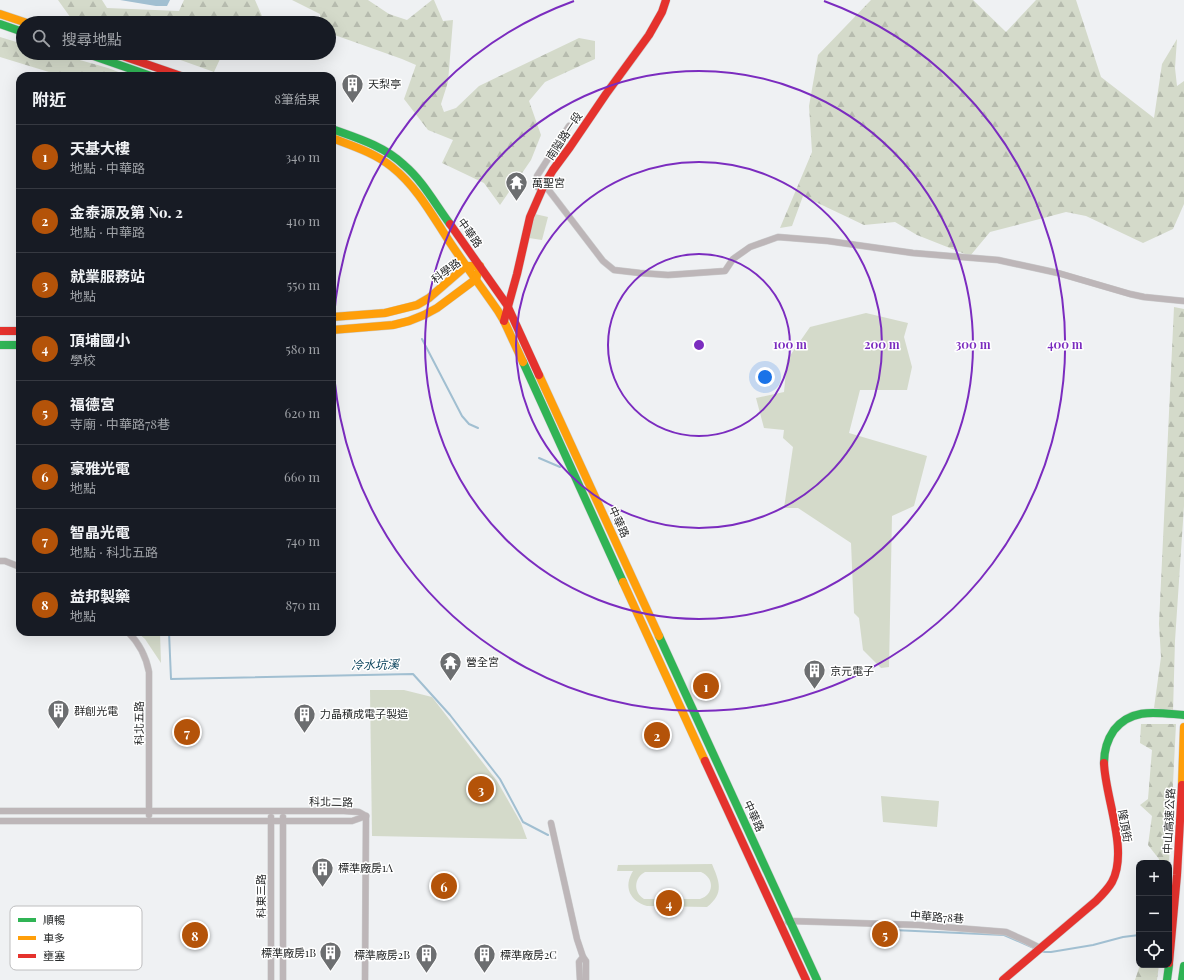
<!DOCTYPE html>
<html lang="zh-TW">
<meta charset="utf-8">
<style>
:root{--surface:#171b24;--page:#20242c;--text:#f1f3f6;--muted:#9ea1a6;--line:#363941;--accent:#b45309}
body{margin:0;font-family:"Playfair Display","Noto Sans TC",serif;background:var(--page);color:var(--text)}
.controls{position:absolute;right:12px;bottom:12px;display:grid;overflow:hidden;border-radius:8px;box-shadow:0 4px 16px #0002}
.controls button{width:36px;height:36px;display:grid;place-items:center;padding:0;border:0;border-bottom:1px solid var(--line);background:var(--surface);color:var(--text);font:20px sans-serif}
.you{position:absolute;left:765px;top:377px;width:14px;height:14px;margin:-10px;border:3px solid #fff;border-radius:50%;background:#1a73e8;box-shadow:0 0 0 6px #1a73e833}
.badge{display:grid;place-items:center;width:26px;height:26px;border-radius:50%;background:var(--accent);color:#fff;font-size:13px;font-weight:700}
.pin{position:absolute;translate:-50% -50%;border:2px solid #fff;box-shadow:0 1px 4px #0006}
.list{margin:0;padding:0;list-style:none}
h2{display:flex;justify-content:space-between;align-items:center;height:52px;margin:0;padding:0 16px;font-size:17px}
h2 small{font-size:13px;font-weight:400;color:var(--muted)}
.list li{display:grid;grid-template-columns:26px 1fr auto;gap:12px;align-items:center;box-sizing:border-box;height:64px;padding:0 16px;border-top:1px solid var(--line)}
.list b{display:block;font-size:15px;white-space:nowrap}
.list p{margin:0;font-size:13px;white-space:nowrap;color:var(--muted)}
.list em{font-size:13px;font-style:normal;color:var(--muted)}
.icon{flex:none;width:22px;height:22px;fill:none;stroke:currentColor;stroke-width:2;stroke-linecap:round;stroke-linejoin:round}
.map{position:relative;flex:none;width:1184px;height:980px;overflow:hidden}
.search{position:absolute;background:var(--surface);box-shadow:0 4px 16px #0002;left:16px;top:16px;width:320px;height:44px;display:flex;align-items:center;gap:10px;box-sizing:border-box;padding:0 14px;border-radius:22px;color:var(--muted);font-size:15px}
.panel{position:absolute;background:var(--surface);box-shadow:0 4px 16px #0002;left:16px;top:72px;width:320px;height:564px;border-radius:12px}
.map>svg:first-child{display:block}
.green{fill:#d4daca;fill-rule:evenodd}
.forest{fill:url(#forest-firs)}
.water{fill:#a1bfd1}
.lines{fill:none;stroke-linecap:round;stroke-linejoin:round}
.stream{stroke:#a1bfd1;stroke-width:2}
.street-casing{stroke:#cccdce;stroke-width:7}
.fast-casing{stroke:#cccdce;stroke-width:9}
.slow-casing{stroke:#cccdce;stroke-width:9}
.jam-casing{stroke:#cccdce;stroke-width:9}
.street{stroke:#bdb6b8;stroke-width:6}
.fast{stroke:#30b455;stroke-width:8}
.slow{stroke:#ff9f0a;stroke-width:8}
.jam{stroke:#e5322d;stroke-width:8}
.ring{fill:none;stroke:#7b2cbf;stroke-width:2}
.labels{text-anchor:middle;stroke-width:3;stroke-linejoin:round;paint-order:stroke}
.poi-label{font-size:11px;fill:#262829;stroke:#fff;text-anchor:start}
.street-label{font-size:11px;fill:#262829;stroke:#fff}
.water-label{font-size:12px;font-style:italic;fill:#053f59;stroke:#fff}
.key{fill:#fff;stroke:#bebebf;stroke-width:1}
.key-label{font-size:11px;fill:#262829}
.centre{fill:#7b2cbf;stroke:#fff;stroke-width:2}
.ring-label{font-size:12px;text-anchor:middle;font-weight:bold;fill:#7b2cbf;stroke:#fff;stroke-width:3;stroke-linejoin:round;paint-order:stroke}
</style>
<div class="map">
<svg width="1184" height="980" viewBox="0 0 1184 980">
<defs>
<pattern id="forest-firs" width="22" height="20" patternUnits="userSpaceOnUse"><rect width="22" height="20" fill="#d4daca"/><path d="M5 1l3.5 6h-7zM16 11l3.5 6h-7z" fill="#b6bbae"/></pattern>
</defs>
<rect width="100%" height="100%" fill="#eff1f3"/>
<g class="green">
<path d="M535 214 548 217 542 240 529 238Z"/>
<path d="M866 313 908 323 904 337 912 367 907 390H860L849 433 927 456 914 506 892 516 889 667 881 668 863 650 859 618 854 613 851 543 798 508H784L793 447 783 438 784 430 764 428 756 398 784 392 787 360 810 327Z"/>
<path d="M137 632H160L161 663 145 639Z"/>
<path d="M370 690H404L432 697 497 781 521 823 527 839 372 836Z"/>
<path d="M881 796 939 801 937 827 883 822Z"/>
<path d="M712 864C719 881 725 893 707 907L647 906C630 901 623 887 633 871H617L618 865ZM645 872H701C715 878 714 895 700 899H644C633 892 634 878 645 872Z"/>
</g>
<g class="forest">
<path d="M58 0H102L107 8 179 11 184 0H255L265 23H78L73 21Z"/>
<path d="M292 0H368L389 14 407 20 432 0H434L443 21 453 20 448 82 441 104 444 112 456 108 479 86 579 38 595 41V59L545 82 529 101 541 135 531 160 500 205 484 183 442 163 453 140 428 130 404 99 416 65 402 59 329 33V23H320V14Z"/>
<path d="M871 0H973L1006 32 1036 0H1076L1101 77 1154 118 1162 64 1177 39 1175 68 1177 86 1184 81V204L1173 229 1143 243 1086 216 1066 212 990 232 970 256 917 235 895 222 864 225 803 196 792 226 780 228 812 152 809 106 818 55Z"/>
<path d="M0 37 23 44V53H55L108 68 129 76H62L0 57Z"/>
<path d="M161 53H247L243 57 220 59 214 72Z"/>
<path d="M1174 307 1184 309V506L1175 641 1173 711 1154 708 1161 657 1159 624Z"/>
<path d="M1141 724H1176L1169 863H1159V859L1148 845 1152 816 1140 805 1148 799 1152 750 1140 743Z"/>
<path d="M1140 965H1159L1157 980H1135Z"/>
</g>
<path class="water" d="M120 0H170L167 6H156Z"/>
<g class="lines">
<g class="stream">
<path d="M422 339 462 416 469 424 478 428"/>
<path d="M539 458 560 467"/>
<path d="M169 632 171 679 413 674 450 715 500 779 523 822 548 835"/>
<path d="M893 930 1004 935 1036 949"/>
<path d="M1040 951 1045 952H1051L1093 945 1123 937 1139 935"/>
</g>
<defs>
<g id="street">
<path d="M544 184 603 261 614 270 640 273 668 275 725 271 733 259 750 247 778 237 828 241 913 253 998 260 1058 273 1130 294 1144 297 1184 301"/>
<path d="M542 189 537 187V176L569 126"/>
<path d="M0 561H5L20 567"/>
<path d="M128 632C140 644 146 656 149 672V815"/>
<path d="M0 811H344L359 812 366 816"/>
<path d="M271 817V980"/>
<path d="M283 817V980"/>
<path d="M0 821H352L366 816"/>
<path d="M551 823 577 939 583 957 586 961V980"/>
<path d="M788 922 790 921 919 925 1006 932 1026 941 1040 948"/>
<path d="M365 980 366 816"/>
<path d="M580 980 579 962 583 957"/>
</g>
<g id="fast">
<path d="M0 24 23 32"/>
<path d="M85 53 151 76"/>
<path d="M332 129C357 138 384 146 404 165 423 181 435 204 450 224"/>
<path d="M0 345H20"/>
<path d="M523 362 623 582"/>
<path d="M659 636 817 980"/>
<path d="M1104 763C1104 751 1107 740 1114 730 1132 707 1158 713 1184 715"/>
<path d="M1167 980 1169 965"/>
<path d="M1182 980 1184 966"/>
</g>
<g id="slow">
<path d="M0 14 27 23"/>
<path d="M332 138C353 146 375 153 392 167 417 187 432 215 449 241 465 265 482 288 498 311L504 321 523 362"/>
<path d="M332 317 385 313 417 305 429 298 466 266H480L476 279 437 308 424 315 409 321 393 325 332 330"/>
<path d="M539 375 659 636"/>
<path d="M623 582 705 761"/>
<path d="M1182 785 1184 727"/>
</g>
<g id="jam">
<path d="M114 53 181 76"/>
<path d="M450 224 507 305 539 375"/>
<path d="M504 321 517 274 530 217 544 185 553 170 570 147 606 94 649 35 662 12 666 0"/>
<path d="M0 331H20"/>
<path d="M705 761 806 980"/>
<path d="M1169 963 1177 875 1182 785"/>
<path d="M1003 980 1096 901C1102 895 1108 889 1112 882 1129 851 1105 797 1104 763"/>
</g>
</defs>
<use href="#street" class="street-casing"/>
<use href="#fast" class="fast-casing"/>
<use href="#slow" class="slow-casing"/>
<use href="#jam" class="jam-casing"/>
<use href="#street" class="street"/>
<use href="#fast" class="fast"/>
<use href="#slow" class="slow"/>
<use href="#jam" class="jam"/>
</g>
<g class="ring">
<circle cx="699" cy="345" r="91"/>
<circle cx="699" cy="345" r="183"/>
<circle cx="699" cy="345" r="274"/>
<path d="M824 1A366 366 0 1 1 574 1"/>
</g>
<defs>
<symbol id="building-pin" viewBox="-11 -11 22 30"><path d="M0 17L-7.5 6A9.5 9.5 0 1 1 7.5 6Z" fill="#6c6e70" stroke="#fff"/><path d="M-4-6H4V6H1V3H-1V6H-4ZM-2.5-4.3h1.7v1.8h-1.7ZM.8-4.3h1.7v1.8H.8ZM-2.5-1h1.7V.8h-1.7ZM.8-1h1.7V.8H.8Z" fill="#fff"/></symbol>
<symbol id="temple-pin" viewBox="-11 -11 22 30"><path d="M0 17L-7.5 6A9.5 9.5 0 1 1 7.5 6Z" fill="#6c6e70" stroke="#fff"/><path d="M0-6L5-2H3V0L6.5 2.5H4V6H1.5V3h-3V6H-4V2.5H-6.5L-3 0V-2H-5Z" fill="#fff"/></symbol>
</defs>
<g fill-rule="evenodd">
<use href="#building-pin" x="340" y="72" width="25" height="34"/>
<use href="#temple-pin" x="504" y="170" width="25" height="34"/>
<use href="#temple-pin" x="438" y="650" width="25" height="34"/>
<use href="#building-pin" x="802" y="658" width="25" height="34"/>
<use href="#building-pin" x="46" y="698" width="25" height="34"/>
<use href="#building-pin" x="292" y="702" width="25" height="34"/>
<use href="#building-pin" x="310" y="856" width="25" height="34"/>
<use href="#building-pin" x="318" y="940" width="25" height="34"/>
<use href="#building-pin" x="414" y="942" width="25" height="34"/>
<use href="#building-pin" x="472" y="942" width="25" height="34"/>
</g>
<g class="labels">
<g class="poi-label">
<text x="368" y="88">天梨亭</text>
<text x="532" y="187">萬聖宮</text>
<text x="466" y="666">營全宮</text>
<text x="830" y="675">京元電子</text>
<text x="74" y="715">群創光電</text>
<text x="320" y="718">力晶積成電子製造</text>
<text x="338" y="872">標準廠房1A</text>
<text x="316" y="957" text-anchor="end">標準廠房1B</text>
<text x="410" y="959" text-anchor="end">標準廠房2B</text>
<text x="500" y="959">標準廠房2C</text>
</g>
<g class="street-label">
<text transform="translate(564 136) rotate(-56)" y="4">南隘路一段</text>
<text transform="translate(470 233) rotate(55)" y="4">中華路</text>
<text transform="translate(446 271) rotate(-37)" y="4">科學路</text>
<text transform="translate(619 522) rotate(65)" y="4">中華路</text>
<text transform="translate(139 723) rotate(-90)" y="4">科北五路</text>
<text transform="translate(331 802) rotate(1)" y="4">科北二路</text>
<text transform="translate(754 816) rotate(65)" y="4">中華路</text>
<text transform="translate(1169 821) rotate(-87)" y="4">中山高速公路</text>
<text transform="translate(1125 826) rotate(80)" y="4">隆頂街</text>
<text transform="translate(261 896) rotate(-90)" y="4">科東三路</text>
<text transform="translate(937 917) rotate(4)" y="4">中華路78巷</text>
</g>
<g class="water-label">
<text transform="translate(375 665) rotate(-1)" y="4">冷水坑溪</text>
</g>
</g>
<rect x="10" y="906" width="132" height="64" rx="6" class="key"/>
<rect x="18" y="918" width="18" height="4" fill="#30b455"/>
<rect x="18" y="936" width="18" height="4" fill="#ff9f0a"/>
<rect x="18" y="954" width="18" height="4" fill="#e5322d"/>
<g class="key-label">
<text x="43" y="924">順暢</text>
<text x="43" y="942">車多</text>
<text x="43" y="960">壅塞</text>
</g>
<circle cx="699" cy="345" r="6" class="centre"/>
<g class="ring-label">
<text x="790" y="349">100 m</text>
<text x="882" y="349">200 m</text>
<text x="973" y="349">300 m</text>
<text x="1065" y="349">400 m</text>
</g>
</svg>
<div class="controls">
<button>+</button>
<button>−</button>
<button><svg class="icon" aria-label="locate" viewBox="0 0 24 24"><circle cx="12" cy="12" r="6"/><path d="M12 2v4M12 18v4M2 12h4M18 12h4"/></svg></button>
</div>
<div class="you"></div>
<div class="pin badge" style="left:706px;top:686px">1</div>
<div class="pin badge" style="left:657px;top:735px">2</div>
<div class="pin badge" style="left:481px;top:789px">3</div>
<div class="pin badge" style="left:669px;top:903px">4</div>
<div class="pin badge" style="left:885px;top:934px">5</div>
<div class="pin badge" style="left:444px;top:886px">6</div>
<div class="pin badge" style="left:187px;top:732px">7</div>
<div class="pin badge" style="left:195px;top:935px">8</div>
<div class="search"><svg class="icon" aria-label="search" viewBox="0 0 24 24"><circle cx="10" cy="10" r="6"/><path d="M15 15l6 6"/></svg>搜尋地點</div>
<section class="panel">
<h2>附近<small>8筆結果</small></h2>
<ul class="list">
<li><span class="badge">1</span><div><b>天基大樓</b><p>地點 · 中華路</p></div><em>340 m</em></li>
<li><span class="badge">2</span><div><b>金泰源及第 No. 2</b><p>地點 · 中華路</p></div><em>410 m</em></li>
<li><span class="badge">3</span><div><b>就業服務站</b><p>地點</p></div><em>550 m</em></li>
<li><span class="badge">4</span><div><b>頂埔國小</b><p>學校</p></div><em>580 m</em></li>
<li><span class="badge">5</span><div><b>福德宮</b><p>寺廟 · 中華路78巷</p></div><em>620 m</em></li>
<li><span class="badge">6</span><div><b>豪雅光電</b><p>地點</p></div><em>660 m</em></li>
<li><span class="badge">7</span><div><b>智晶光電</b><p>地點 · 科北五路</p></div><em>740 m</em></li>
<li><span class="badge">8</span><div><b>益邦製藥</b><p>地點</p></div><em>870 m</em></li>
</ul>
</section>
</div>
